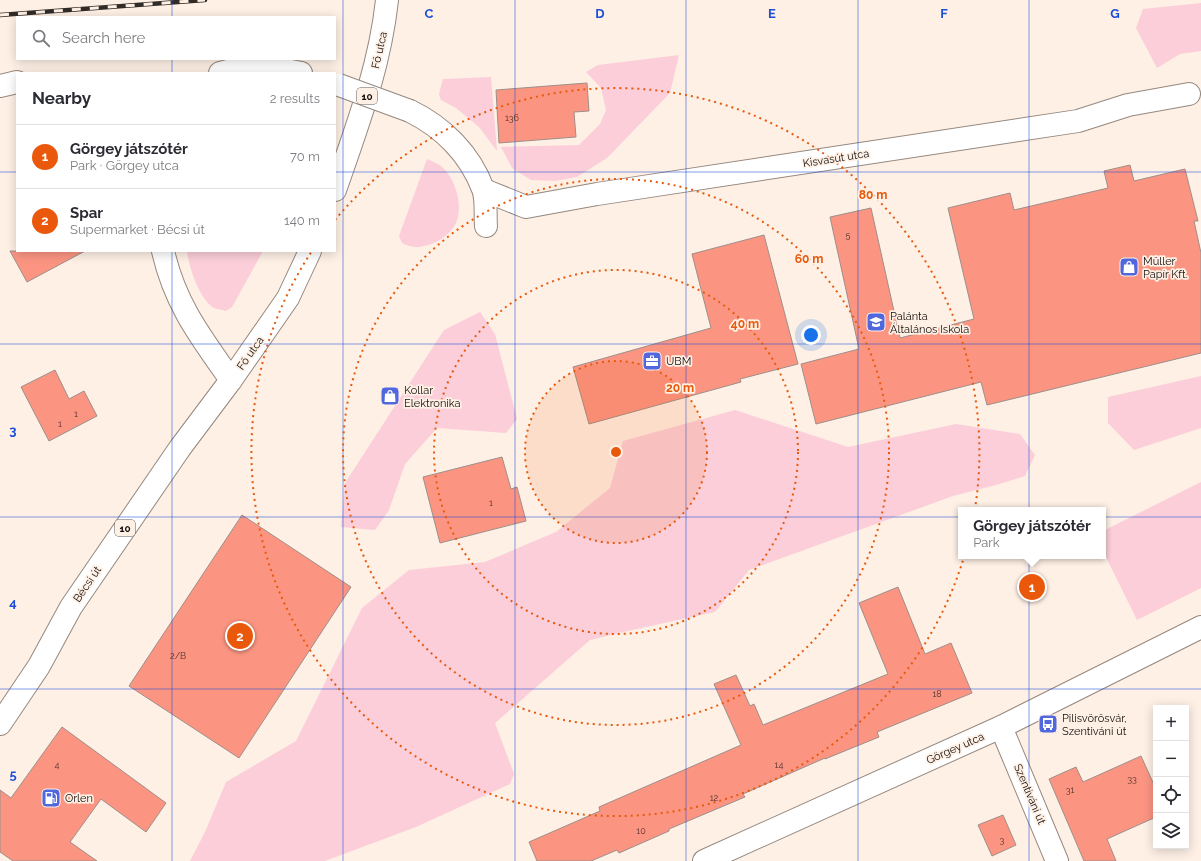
<!DOCTYPE html>
<meta charset="utf-8">
<style>
:root{--surface:#fff;--page:#f7f7f7;--text:#2b2b33;--muted:#7c7c81;--line:#e1e1e2;--accent:#ea580c}
body{margin:0;font-family:Raleway,sans-serif;background:var(--page);color:var(--text)}
.controls{position:absolute;right:12px;bottom:12px;display:grid;overflow:hidden;border-radius:0px;box-shadow:0 2px 10px #0003}
.controls button{width:36px;height:36px;display:grid;place-items:center;padding:0;border:0;border-bottom:1px solid var(--line);background:var(--surface);color:var(--text);font:20px sans-serif}
.you{position:absolute;left:811px;top:335px;width:14px;height:14px;margin:-10px;border:3px solid #fff;border-radius:50%;background:#1a73e8;box-shadow:0 0 0 6px #1a73e833}
.badge{display:grid;place-items:center;width:26px;height:26px;border-radius:50%;background:var(--accent);color:#fff;font-size:13px;font-weight:700}
.pin{position:absolute;translate:-50% -50%;border:2px solid #fff;box-shadow:0 1px 4px #0006}
.popup{position:absolute;left:958px;top:507px;width:148px;height:52px;box-sizing:border-box;display:grid;place-content:center;border-radius:0px;background:var(--surface);filter:drop-shadow(0 1px 3px #0005);font-size:13px;white-space:nowrap;color:var(--muted)}
.popup b{font-size:15px;color:var(--text)}
.popup::after{content:'';position:absolute;left:50%;top:100%;margin-left:-8px;border:8px solid transparent;border-top-color:var(--surface)}
.list{margin:0;padding:0;list-style:none}
h2{display:flex;justify-content:space-between;align-items:center;height:52px;margin:0;padding:0 16px;font-size:17px}
h2 small{font-size:13px;font-weight:400;color:var(--muted)}
.list li{display:grid;grid-template-columns:26px 1fr auto;gap:12px;align-items:center;box-sizing:border-box;height:64px;padding:0 16px;border-top:1px solid var(--line)}
.list b{display:block;font-size:15px;white-space:nowrap}
.list p{margin:0;font-size:13px;white-space:nowrap;color:var(--muted)}
.list em{font-size:13px;font-style:normal;color:var(--muted)}
.icon{flex:none;width:22px;height:22px;fill:none;stroke:currentColor;stroke-width:2;stroke-linecap:round;stroke-linejoin:round}
.map{position:relative;flex:none;width:1201px;height:861px;overflow:hidden}
.search{position:absolute;background:var(--surface);box-shadow:0 2px 10px #0003;left:16px;top:16px;width:320px;height:44px;display:flex;align-items:center;gap:10px;box-sizing:border-box;padding:0 14px;border-radius:0px;color:var(--muted);font-size:15px}
.panel{position:absolute;background:var(--surface);box-shadow:0 2px 10px #0003;left:16px;top:72px;width:320px;height:180px;border-radius:0px}
.map>svg:first-child{display:block}
.green{fill:#fbced9}
.building{fill:#fb9582;stroke:#9e8e8a}
.lines{fill:none;stroke-linecap:round;stroke-linejoin:round}
.street-casing{stroke:#95887f;stroke-width:24}
.primary-casing{stroke:#95887f;stroke-width:24}
.street{stroke:#fff;stroke-width:22}
.primary{stroke:#fff;stroke-width:22}
.rail-casing{stroke:#322c28;stroke-width:4.5}
.rail{stroke:#fef0e5;stroke-width:3;stroke-dasharray:9;stroke-linecap:butt}
.street-bridge-casing{stroke:#95887f;stroke-width:24;stroke-linecap:butt}
.street-bridge{stroke:#fff;stroke-width:22}
.grid{fill:none;stroke:#1d4ed8;stroke-width:1;stroke-opacity:0.55}
.ring{fill:none;stroke:#e8590c;stroke-width:2;stroke-dasharray:2 4}
.labels{text-anchor:middle;stroke-width:3.5;stroke-linejoin:round;paint-order:stroke}
.number-label{font-size:9px;fill:#4e302a}
.shield{fill:#fef0e5;stroke:#5a524d;stroke-width:1}
.shield-label{font-size:10px;font-weight:bold;fill:#140f0c}
.street-label{font-size:11px;fill:#140f0c;stroke:#fef0e5}
.poi-label{font-size:11px;fill:#140f0c;stroke:#fef0e5;text-anchor:start}
.grid-label{font-size:13px;text-anchor:middle;font-weight:bold;fill:#1d4ed8;stroke:#fef0e5;stroke-width:3.5;stroke-linejoin:round;paint-order:stroke}
.centre{fill:#e8590c;stroke:#fef0e5;stroke-width:2}
.ring-label{font-size:12px;text-anchor:middle;font-weight:bold;fill:#e8590c;stroke:#fef0e5;stroke-width:3.5;stroke-linejoin:round;paint-order:stroke}
</style>
<div class="map">
<svg width="1201" height="861" viewBox="0 0 1201 861">
<rect width="100%" height="100%" fill="#fef0e5"/>
<g class="green">
<path d="M1201 3V51L1180 54 1157 68 1136 28 1143 9Z"/>
<path d="M679 55 670 93 607 158 577 177 555 181 531 180 512 168 501 147 579 145 600 124 606 110 601 88 586 72 598 65Z"/>
<path d="M491 77 497 151 479 127 456 108 441 100 439 94 443 79Z"/>
<path d="M427 159C431 161 437 163 441 166 456 178 466 211 453 228 447 236 438 242 428 245 418 248 411 248 402 243L399 236Z"/>
<path d="M187 251H263L232 307 226 311C222 310 217 309 214 308 199 299 189 267 187 251Z"/>
<path d="M480 312 495 334 517 419 506 433 437 428 405 464 389 510 375 530 341 527 345 483 444 330Z"/>
<path d="M1201 376V428L1134 450 1108 423V397Z"/>
<path d="M735 410 848 447 956 424 1020 434 1035 455 1025 476 996 485 953 496 749 570 715 612 632 630 590 640 495 723 514 774 510 784 416 827 325 861H190L205 832 226 782 296 741 362 608 409 570 485 562 556 532 610 488 623 441Z"/>
<path d="M1201 482V588L1137 620 1103 551V531Z"/>
</g>
<g class="building">
<path d="M587 83 589 111 574 112 576 137 499 143 496 90Z"/>
<path d="M1130 165 1134 181 1185 169 1198 221H1194L1201 253V353L987 405 981 382 816 424 801 364 859 349 830 217 871 208 900 338 974 319 948 208 1010 193 1014 210 1108 188 1104 171Z"/>
<path d="M764 235 798 364 740 379 741 382 589 424 573 367 711 328 692 254Z"/>
<path d="M10 251H85L27 282Z"/>
<path d="M55 370 69 399 84 391 97 416 49 441 21 387Z"/>
<path d="M502 457 511 489 517 487 526 521 440 543 423 477Z"/>
<path d="M242 515 351 587 239 758 129 686Z"/>
<path d="M898 587 925 654 951 643 972 693 877 732 879 737 825 759V758L743 794 745 797 669 829V831L619 853 617 850 591 861H537L529 842 600 811 599 807 741 745 714 684 736 675 750 706 754 704 763 725 888 674 859 603Z"/>
<path d="M62 727 166 803 146 832 101 799 70 842 97 861H13L0 852V790L11 798Z"/>
<path d="M1141 756 1156 789V817L1107 839 1116 861H1084L1049 779 1076 767 1083 782Z"/>
<path d="M1003 815 1016 845 992 856 978 825Z"/>
</g>
<g class="lines">
<defs>
<g id="street">
<path d="M220 73C251 64 270 66 301 73"/>
<path d="M0 86 17 82"/>
<path d="M410 111C443 127 470 154 483 189 487 199 485 215 486 226"/>
<path d="M484 190 526 207 597 194 1078 121 1128 105 1189 94"/>
<path d="M163 251C175 304 200 336 231 380"/>
<path d="M1001 727 1057 861"/>
<path d="M704 861 1001 727 1201 627"/>
</g>
<g id="primary">
<path d="M335 190C357 127 380 66 387 0"/>
<path d="M0 724 39 666 71 607 180 448 231 380 288 298 310 251"/>
</g>
</defs>
<use href="#street" class="street-casing"/>
<use href="#primary" class="primary-casing"/>
<use href="#street" class="street"/>
<use href="#primary" class="primary"/>
<defs>
<path id="rail" d="M0 15 205 0"/>
</defs>
<use href="#rail" class="rail-casing"/>
<use href="#rail" class="rail"/>
<defs>
<path id="street-bridge" d="M339 85 410 111"/>
</defs>
<use href="#street-bridge" class="street-bridge-casing"/>
<use href="#street-bridge" class="street-bridge"/>
</g>
<path class="grid" d="M172 0V17M343 0V861M515 0V861M686 0V861M858 0V861M1029 0V861M172 59V73M0 172H17M335 172H1201M172 251V861M0 344H1201M0 517H1201M0 689H1201"/>
<circle cx="616" cy="452" r="91" fill="#e8590c" fill-opacity=".12"/>
<g class="ring">
<circle cx="616" cy="452" r="91"/>
<circle cx="616" cy="452" r="182"/>
<circle cx="616" cy="452" r="273"/>
<path d="M335 220A364 364 0 1 1 312 251"/>
</g>
<defs>
<symbol id="shop-square" viewBox="-11 -11 22 22"><rect x="-9" y="-9" width="18" height="18" rx="4" fill="#5167dd" stroke="#fef0e5"/><path d="M-5-2.5h2.3a2.7 3.5 0 0 1 5.4 0H5L5.5 6h-11ZM-1.5-2.5h3a1.5 2.3 0 0 0-3 0Z" fill="#fff"/></symbol>
<symbol id="school-square" viewBox="-11 -11 22 22"><rect x="-9" y="-9" width="18" height="18" rx="4" fill="#5167dd" stroke="#fef0e5"/><path d="M0-5L7-2L0 1L-7-2ZM-4 1L0 2.5L4 1V4Q0 6-4 4Z" fill="#fff"/></symbol>
<symbol id="office-square" viewBox="-11 -11 22 22"><rect x="-9" y="-9" width="18" height="18" rx="4" fill="#5167dd" stroke="#fef0e5"/><path d="M-6-3h4V-5.5h4V-3h4V5H-6ZM-1-4.5V-3h2v-1.5ZM-6 0V1H6V0Z" fill="#fff"/></symbol>
<symbol id="bus-square" viewBox="-11 -11 22 22"><rect x="-9" y="-9" width="18" height="18" rx="4" fill="#5167dd" stroke="#fef0e5"/><path d="M-5-6H5V4H4V6H2V4H-2V6H-4V4H-5ZM-3.5-4V0h7V-4ZM-3.5 1.2v1.5H-2V1.2ZM2 1.2v1.5H3.5V1.2Z" fill="#fff"/></symbol>
<symbol id="fuel-square" viewBox="-11 -11 22 22"><rect x="-9" y="-9" width="18" height="18" rx="4" fill="#5167dd" stroke="#fef0e5"/><path d="M-5.5-6h7V0h2V4h1.3V-2.5L3-4.5l.8-.8L6-3V5H2.5V1h-1V6h-7ZM-4.2-4.7v3.2H.2V-4.7Z" fill="#fff"/></symbol>
</defs>
<g fill-rule="evenodd">
<use href="#shop-square" x="1118" y="256" width="22" height="22"/>
<use href="#school-square" x="865" y="311" width="22" height="22"/>
<use href="#office-square" x="641" y="350" width="22" height="22"/>
<use href="#shop-square" x="379" y="385" width="22" height="22"/>
<use href="#bus-square" x="1037" y="713" width="22" height="22"/>
<use href="#fuel-square" x="40" y="787" width="22" height="22"/>
</g>
<g class="labels">
<g class="number-label">
<text x="512" y="121">136</text>
<text x="848" y="238">5</text>
<text x="76" y="417">1</text>
<text x="60" y="427">1</text>
<text x="491" y="506">1</text>
<text x="178" y="659">2/B</text>
<text x="937" y="697">18</text>
<text x="57" y="768">4</text>
<text x="779" y="768">14</text>
<text x="1132" y="782">33</text>
<text x="1070" y="793">31</text>
<text x="714" y="801">12</text>
<text x="641" y="834">10</text>
<text x="1002" y="843">3</text>
</g>
<g class="shield">
<rect x="357" y="88" width="20" height="16" rx="3"/>
<rect x="115" y="520" width="20" height="16" rx="3"/>
</g>
<g class="shield-label">
<text x="367" y="100">10</text>
<text x="125" y="532">10</text>
</g>
<g class="street-label">
<text transform="translate(379 50) rotate(-77)" y="4">Fő utca</text>
<text transform="translate(836 158) rotate(-9)" y="4">Kisvasút utca</text>
<text transform="translate(250 353) rotate(-55)" y="4">Fő utca</text>
<text transform="translate(87 584) rotate(-56)" y="4">Bécsi út</text>
<text transform="translate(955 748) rotate(-24)" y="4">Görgey utca</text>
<text transform="translate(1030 794) rotate(67)" y="4">Szentiváni út</text>
</g>
<g class="poi-label">
<text x="1143" y="265">Müller<tspan x="1143" dy="13">Papír Kft.</tspan></text>
<text x="890" y="320">Palánta<tspan x="890" dy="13">Általános Iskola</tspan></text>
<text x="666" y="365">UBM</text>
<text x="404" y="394">Kollar<tspan x="404" dy="13">Elektronika</tspan></text>
<text x="1062" y="722">Pilisvörösvár,<tspan x="1062" dy="13">Szentiváni út</tspan></text>
<text x="65" y="802">Orlen</text>
</g>
</g>
<g class="grid-label">
<text x="429" y="18">C</text>
<text x="600" y="18">D</text>
<text x="772" y="18">E</text>
<text x="944" y="18">F</text>
<text x="1115" y="18">G</text>
<text x="13" y="435">3</text>
<text x="13" y="607">4</text>
<text x="13" y="779">5</text>
</g>
<circle cx="616" cy="452" r="6" class="centre"/>
<g class="ring-label">
<text x="873" y="199">80 m</text>
<text x="809" y="263">60 m</text>
<text x="745" y="328">40 m</text>
<text x="680" y="392">20 m</text>
</g>
</svg>
<div class="controls">
<button>+</button>
<button>−</button>
<button><svg class="icon" aria-label="locate" viewBox="0 0 24 24"><circle cx="12" cy="12" r="6"/><path d="M12 2v4M12 18v4M2 12h4M18 12h4"/></svg></button>
<button><svg class="icon" aria-label="layers" viewBox="0 0 24 24"><path d="M12 4l9 5-9 5-9-5zM3 14l9 5 9-5"/></svg></button>
</div>
<div class="you"></div>
<div class="pin badge" style="left:1032px;top:587px">1</div>
<div class="popup"><b>Görgey játszótér</b>Park</div>
<div class="pin badge" style="left:240px;top:636px">2</div>
<div class="search"><svg class="icon" aria-label="search" viewBox="0 0 24 24"><circle cx="10" cy="10" r="6"/><path d="M15 15l6 6"/></svg>Search here</div>
<section class="panel">
<h2>Nearby<small>2 results</small></h2>
<ul class="list">
<li><span class="badge">1</span><div><b>Görgey játszótér</b><p>Park · Görgey utca</p></div><em>70 m</em></li>
<li><span class="badge">2</span><div><b>Spar</b><p>Supermarket · Bécsi út</p></div><em>140 m</em></li>
</ul>
</section>
</div>
